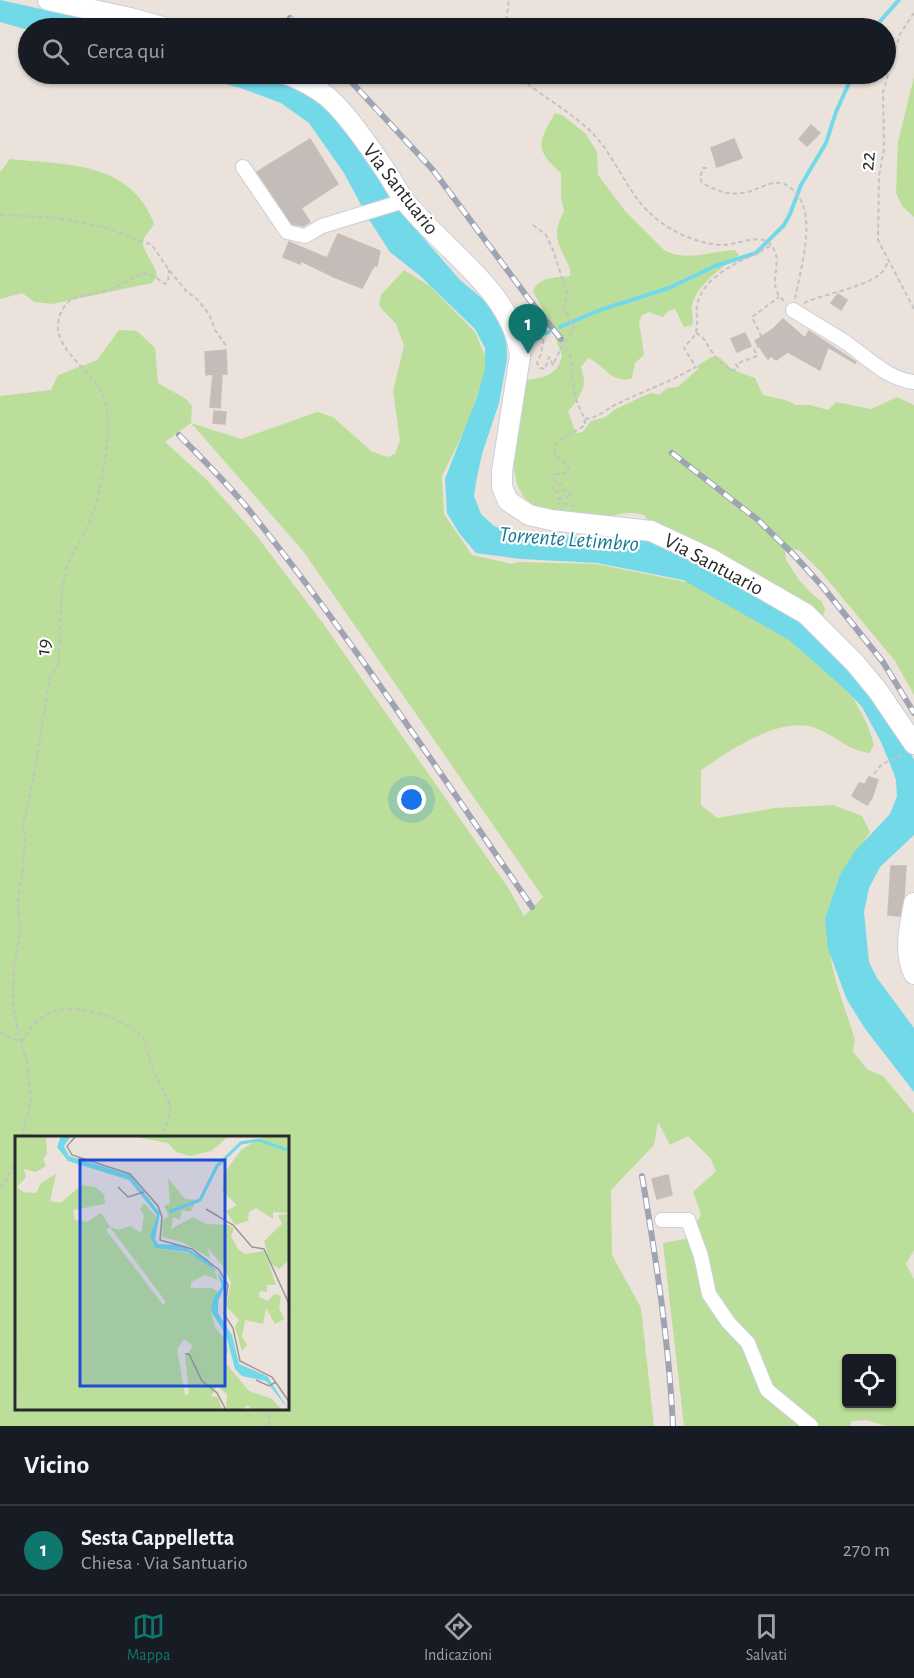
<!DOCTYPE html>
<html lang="it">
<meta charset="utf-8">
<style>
:root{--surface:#171b24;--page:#20242c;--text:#f1f3f6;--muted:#9ea1a6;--line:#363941;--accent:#0f766e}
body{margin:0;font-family:"Alegreya Sans",sans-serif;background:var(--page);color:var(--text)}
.controls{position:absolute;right:18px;bottom:18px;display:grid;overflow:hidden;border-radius:6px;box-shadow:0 2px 4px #0004}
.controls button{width:54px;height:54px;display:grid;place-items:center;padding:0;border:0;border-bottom:2px solid var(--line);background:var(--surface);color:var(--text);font:30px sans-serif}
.you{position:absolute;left:412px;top:800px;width:21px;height:21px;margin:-15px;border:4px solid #fff;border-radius:50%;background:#1a73e8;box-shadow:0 0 0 9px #1a73e833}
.badge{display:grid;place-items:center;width:39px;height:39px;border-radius:50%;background:var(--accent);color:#fff;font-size:20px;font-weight:700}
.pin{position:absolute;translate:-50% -50px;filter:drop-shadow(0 2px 3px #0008)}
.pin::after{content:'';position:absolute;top:32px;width:21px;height:18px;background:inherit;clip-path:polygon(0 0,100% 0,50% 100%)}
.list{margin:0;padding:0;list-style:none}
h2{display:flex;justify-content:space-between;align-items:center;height:78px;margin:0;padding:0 24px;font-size:26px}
h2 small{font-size:20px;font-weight:400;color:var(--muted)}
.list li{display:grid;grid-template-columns:39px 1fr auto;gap:18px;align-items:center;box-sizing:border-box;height:90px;padding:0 24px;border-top:2px solid var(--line)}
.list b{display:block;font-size:22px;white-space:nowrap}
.list p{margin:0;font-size:20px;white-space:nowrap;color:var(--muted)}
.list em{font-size:20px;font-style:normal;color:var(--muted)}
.icon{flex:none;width:33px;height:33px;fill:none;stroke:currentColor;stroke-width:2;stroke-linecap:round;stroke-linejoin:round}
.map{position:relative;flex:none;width:914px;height:1426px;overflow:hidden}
.search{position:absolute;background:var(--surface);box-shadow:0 2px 4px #0004;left:18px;right:18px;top:18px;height:66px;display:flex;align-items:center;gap:15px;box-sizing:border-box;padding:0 21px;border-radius:33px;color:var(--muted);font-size:22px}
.sheet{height:168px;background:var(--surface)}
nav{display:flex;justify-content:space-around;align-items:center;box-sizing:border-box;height:84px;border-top:2px solid var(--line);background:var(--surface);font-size:16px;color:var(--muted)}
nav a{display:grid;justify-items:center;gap:3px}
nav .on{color:var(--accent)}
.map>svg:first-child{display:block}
.green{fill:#bbdf9a;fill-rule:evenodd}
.water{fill:#72d9e9}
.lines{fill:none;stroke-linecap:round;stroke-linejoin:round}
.stream{stroke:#72d9e9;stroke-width:4}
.building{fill:#c3bcb8;stroke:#c6beb5;stroke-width:1.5}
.minor-casing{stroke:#cacfda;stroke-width:16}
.secondary-casing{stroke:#cacfda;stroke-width:22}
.path{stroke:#c3c3c3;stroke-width:2;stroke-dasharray:4.5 3;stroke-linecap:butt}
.minor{stroke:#fff;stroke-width:14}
.secondary{stroke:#fff;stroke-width:20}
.rail-casing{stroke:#9ea4b3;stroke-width:6}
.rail{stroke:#fff;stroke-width:4;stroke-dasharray:11;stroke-linecap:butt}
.labels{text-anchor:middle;stroke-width:4.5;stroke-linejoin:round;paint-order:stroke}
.street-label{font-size:21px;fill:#292929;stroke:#fff}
.water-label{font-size:22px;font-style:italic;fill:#137893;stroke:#fff}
.inset-river{fill:none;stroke:#72d9e9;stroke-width:3}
.inset-road{fill:none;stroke:#9d9894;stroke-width:1.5}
.view{fill:#1d4ed8;fill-opacity:0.15;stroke:#1d4ed8;stroke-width:3}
.inset-edge{fill:none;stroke:#292929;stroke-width:3}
</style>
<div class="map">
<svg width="914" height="1426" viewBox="0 0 914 1426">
<rect width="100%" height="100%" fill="#ebe2db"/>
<g class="green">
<path d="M914 77V217L903 207 896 193 898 142Z"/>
<path d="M555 113 562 115 586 134 597 152 598 175 625 211 663 249C684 263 712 251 735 250L739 255C723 267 695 285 692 307 691 313 694 318 692 325L684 327 675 309 668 311 663 317 649 312 642 315 639 322 644 355 635 363 632 378C613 385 604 365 588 358L581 367C582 371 584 376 584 381 584 392 575 404 568 411L576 433 583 432 591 421 606 417 614 410 641 397 652 393 659 395 667 388 678 387 698 369V365L714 356C723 358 725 363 731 368 739 373 747 375 755 378L763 395 785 400 796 405H810L828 410 836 402 871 409 897 397 914 405V695L895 661 821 572 799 550 792 549 785 552 786 560 799 580 810 592 822 602 825 609 823 617H815L653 527 644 515C638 514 632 512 626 513 615 514 605 519 594 518 575 516 552 514 535 506 498 487 519 413 524 380 543 378 558 376 562 355L547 316 533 292C538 276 556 278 570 276 571 268 568 265 565 258 555 239 554 230 564 211L561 197V173C534 149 538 143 555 113Z"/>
<path d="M10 159C66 165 131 161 154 224 151 229 145 235 143 241 141 250 156 264 157 277L152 283 52 304 35 302 22 293 0 299V172Z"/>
<path d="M404 270 430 286 475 332 488 363 467 425 442 476 444 514 472 555 512 564 519 562 596 564 691 583 800 645 848 688 867 724 874 744 870 753C850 751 838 738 820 730 783 712 730 751 701 770V805L717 818 775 808 833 805 862 816 870 832C860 848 846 865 838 883 814 937 839 988 855 1040L853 1052 868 1070 883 1076 914 1113V1250L906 1264 914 1279V1426H886L866 1420 852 1421 850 1426H684L663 1243 690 1238 701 1214 693 1192 716 1171 710 1158 688 1136 670 1145 658 1122 654 1145 611 1190 612 1255 641 1308 654 1426H0V396L51 390 58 375 97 360 119 330 137 331 155 348 158 383 186 399 192 406 191 423 241 439 317 412 333 417 371 451 387 457 395 454 400 440 393 391 404 346 396 324 379 306 381 295ZM191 423 303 551 543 897 524 916 509 889 322 622 256 535 207 480 165 442ZM16 1138H288V1410H16ZM846 1358H892V1404H846Z"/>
</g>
<g class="water">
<path d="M0 0 128 28 28 30 0 22Z"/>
<path d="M190 74H264L294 85 338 114 382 178 399 210 460 280 491 306 506 332 507 359 499 403 482 454 476 482 474 496 481 514 494 526 516 534 574 537 633 536 662 541 802 623 838 653 901 733 914 760V835L880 867 869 888 864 912 869 962 877 978 914 1028V1092L866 1030 847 1000 828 949 825 919 840 875 855 851 890 814 897 796 896 780 891 766 880 740 862 707 847 691 789 640 683 580 597 563 521 559 476 553 459 533 447 513 445 479 477 397 485 369V348L475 329 419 275 390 252 368 218 344 173 309 123 281 103 240 88Z"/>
</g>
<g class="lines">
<g class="stream">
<path d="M874 28 899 0"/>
<path d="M560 327 600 310 669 288 715 266 756 253 784 225 790 214 801 185 826 143 836 112 853 74"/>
<path d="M528 340 549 332"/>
</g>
</g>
<g class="building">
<path d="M811 125 820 133 807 146 799 139Z"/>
<path d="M310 139 338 184 301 208 310 222 303 226 292 224 257 172Z"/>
<path d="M734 139 742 158 717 167 711 148Z"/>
<path d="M338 234 380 251 377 266H374L362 288 334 277 301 261 300 264 283 257 289 242 327 258Z"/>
<path d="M838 294 847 300 841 310 831 303Z"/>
<path d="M783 319 805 338 809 331 856 362 855 363 828 347 820 370 788 352 776 360 771 356 768 359 755 341 773 329Z"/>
<path d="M745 333 751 346 737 352 731 339Z"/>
<path d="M226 350 227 374H222L220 408 210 407 213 374 206 375 205 352Z"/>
<path d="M214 411 226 412 225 424 213 423Z"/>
<path d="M869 777 878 780 872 798 867 805 852 796 859 783 865 784Z"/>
<path d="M891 866H906L904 896 900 916 888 915Z"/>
<path d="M668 1175 672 1195 657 1199 652 1179Z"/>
</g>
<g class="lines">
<defs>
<g id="minor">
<path d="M243 167 287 232 305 236 322 226 404 201"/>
<path d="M793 310C810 321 828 331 845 342 867 357 887 379 914 382"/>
<path d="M662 1220H688L701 1256 709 1294 728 1322 748 1343 767 1390 811 1426"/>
</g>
<g id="secondary">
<path d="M48 0 130 18 166 28"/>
<path d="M286 74C304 81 322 90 336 105 353 123 369 146 383 167 391 178 397 191 405 201 443 250 513 291 520 356L502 471V487L508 501 529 515 551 520 651 531 709 558 806 614 855 663 878 691 914 744"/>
<path d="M914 903C910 927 903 951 914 974"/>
</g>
</defs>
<use href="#minor" class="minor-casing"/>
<use href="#secondary" class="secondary-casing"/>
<g class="path">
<path d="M914 13 900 34 883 92 884 149 879 176 878 240 914 309"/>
<path d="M505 28 509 0"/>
<path d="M516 74C543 99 578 114 601 143 624 173 632 204 665 225 683 237 700 243 721 245 735 246 758 233 769 243 788 262 763 283 784 301"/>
<path d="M707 168H703L700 177 702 183C721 193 734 197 754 190 761 187 769 183 776 183 783 182 787 185 793 190 819 212 800 270 795 299"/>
<path d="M0 215 48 217 70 220 106 228 152 245 169 270 187 292 197 299 209 314 215 330 227 347"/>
<path d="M533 225 546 235 553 250 567 293 564 308 574 327 564 346"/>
<path d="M804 303C826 293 863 288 880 274 883 272 886 266 888 262"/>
<path d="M696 333C706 338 706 344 712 352 717 360 724 365 731 371L738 368 736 364 757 356 754 349 764 342 752 317 779 297"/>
<path d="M531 341 544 338 541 354 537 363 540 368 545 369 549 357 553 365 562 346H564C572 355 572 362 572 373 571 379 576 396 577 402 580 411 585 416 585 425 578 432 545 441 557 457 561 462 567 463 569 470L562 474H552L553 481 561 484 553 487 554 492 567 490 572 496 558 499V504H569L577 508"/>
<path d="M585 419C599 418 607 408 619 403 636 395 653 388 671 380 680 376 687 371 696 367L684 348C687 343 693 339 695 334 700 324 694 311 698 301 709 270 745 261 770 246"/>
<path d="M874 774 882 764 903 755"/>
<path d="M0 1033 21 1042"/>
<path d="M21 1042C26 1036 29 1029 35 1023 59 999 100 1010 127 1025 134 1029 140 1035 145 1040 147 1051 149 1062 154 1072 167 1102 180 1105 159 1138"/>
<path d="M22 1138 31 1098 27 1062 19 1036 13 1003 14 968 20 931 18 899 23 869 25 836 23 824 33 781 50 677 58 665 59 654 62 589C65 581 65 573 67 566 72 553 79 542 86 530 100 503 114 429 105 400 95 368 40 346 64 307 73 293 91 296 105 291 118 287 130 280 142 273L154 276 165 284 168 282 169 270"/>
<path d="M0 1188 11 1172 16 1158"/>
<path d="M269 1426V1410"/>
</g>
<use href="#minor" class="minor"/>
<use href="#secondary" class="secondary"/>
<defs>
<g id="rail">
<path d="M290 18 300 28"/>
<path d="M344 74 433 170 528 298 561 339"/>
<path d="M179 435C204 461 231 487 253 515 353 640 441 775 532 907"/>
<path d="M672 453 758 520 793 554 822 586 883 662 914 713"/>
<path d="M642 1176C656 1259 669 1342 673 1426"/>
</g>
</defs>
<use href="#rail" class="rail-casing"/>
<use href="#rail" class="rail"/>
</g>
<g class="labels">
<g class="street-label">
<text transform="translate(867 161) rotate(-84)" y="7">22</text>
<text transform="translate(401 189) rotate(52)" y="7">Via Santuario</text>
<text transform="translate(714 564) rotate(28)" y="7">Via Santuario</text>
<text transform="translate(43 647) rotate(-83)" y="7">19</text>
</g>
<g class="water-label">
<text transform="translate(569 538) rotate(4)" y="8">Torrente Letimbro</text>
</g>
</g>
<g transform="translate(15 1136)">
<rect width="274" height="274" fill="#ebe2db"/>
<path d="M0 0H31L32 18 28 23 31 30 21 36 9 33 11 41 2 51 8 56 21 57 26 47 41 38 35 65 46 67 66 49 80 51 89 58 90 68 58 74 60 84 72 86 86 77 95 91 103 94 115 90 126 97 129 79 125 73 129 67 142 82 135 100 140 112 174 117 199 133 203 144 190 139 176 146V152H197L203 156 196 176 200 191 211 205 213 215 209 225 234 255 257 263 267 274H238L232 269 226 274 211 272 212 258 202 250 196 260 203 261 207 274H2ZM95 91 151 166 148 169 91 94ZM169 203 178 210 170 221 174 258 170 259 162 213ZM115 0H214L196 15 175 20 161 16 153 7ZM249 0H274V77L258 76V83L241 72 234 76 233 85 220 89 211 75 222 69 207 55 210 36 226 14ZM153 42 170 63 182 64 175 76 167 74 165 84 158 81 156 93 178 81 191 88 214 89 219 93 216 100 223 113 230 118 249 115 252 122 261 149H252V156L245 155 244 161 253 165 259 158 266 160 264 172 269 183 260 188 251 172 248 188 230 184 227 200 232 209 227 215 220 191 224 184 211 170 216 146 207 129 192 111 195 122 167 106 147 101 148 84 154 80 149 70 155 67ZM274 78V124L264 133 255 127 249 105 267 88 263 79Z" fill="#bbdf9a" fill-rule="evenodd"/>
<path d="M46 0H56L49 10 54 20 115 39 145 77 140 103 143 108 165 109 192 123 211 148 203 165V177L217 199 224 228 252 240 274 274 251 245 227 240 220 233 211 199 196 175 198 163 207 150 202 136 173 116 140 112 135 100 142 79 114 44 53 25 42 11Z" fill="#72d9e9"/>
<path class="inset-river" d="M154 76 185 64 202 30 226 7 244 4 272 14"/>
<path class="inset-road" d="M61 0 52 10 57 19 115 38 143 70 147 81 145 104 177 113 204 134 213 149 209 178 218 192 225 225 257 241 275 267M103 51 113 61 129 56M191 73 218 89 237 111 249 113 275 170M170 218H174L187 245 202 257 211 274M241 244 254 250 261 246"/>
<path class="view" d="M65 24H210V250H65Z"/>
<rect width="274" height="274" class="inset-edge"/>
</g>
</svg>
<div class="controls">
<button><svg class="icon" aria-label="locate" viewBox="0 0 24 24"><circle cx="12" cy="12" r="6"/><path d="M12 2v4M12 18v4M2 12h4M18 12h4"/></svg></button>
</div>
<div class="you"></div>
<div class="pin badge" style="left:528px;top:354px">1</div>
<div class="search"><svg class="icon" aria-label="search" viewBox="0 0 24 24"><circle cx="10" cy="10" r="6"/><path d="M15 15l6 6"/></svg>Cerca qui</div>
</div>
<section class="sheet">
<h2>Vicino<small></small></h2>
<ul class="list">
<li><span class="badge">1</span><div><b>Sesta Cappelletta</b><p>Chiesa · Via Santuario</p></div><em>270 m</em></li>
</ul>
</section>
<nav>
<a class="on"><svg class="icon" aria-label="map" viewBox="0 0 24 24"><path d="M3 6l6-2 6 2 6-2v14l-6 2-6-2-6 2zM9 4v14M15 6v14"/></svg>Mappa</a>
<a><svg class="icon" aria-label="directions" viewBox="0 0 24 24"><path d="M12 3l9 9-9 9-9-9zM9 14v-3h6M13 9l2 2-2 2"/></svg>Indicazioni</a>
<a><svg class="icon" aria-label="saved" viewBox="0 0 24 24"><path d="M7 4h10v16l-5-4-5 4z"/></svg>Salvati</a>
</nav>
